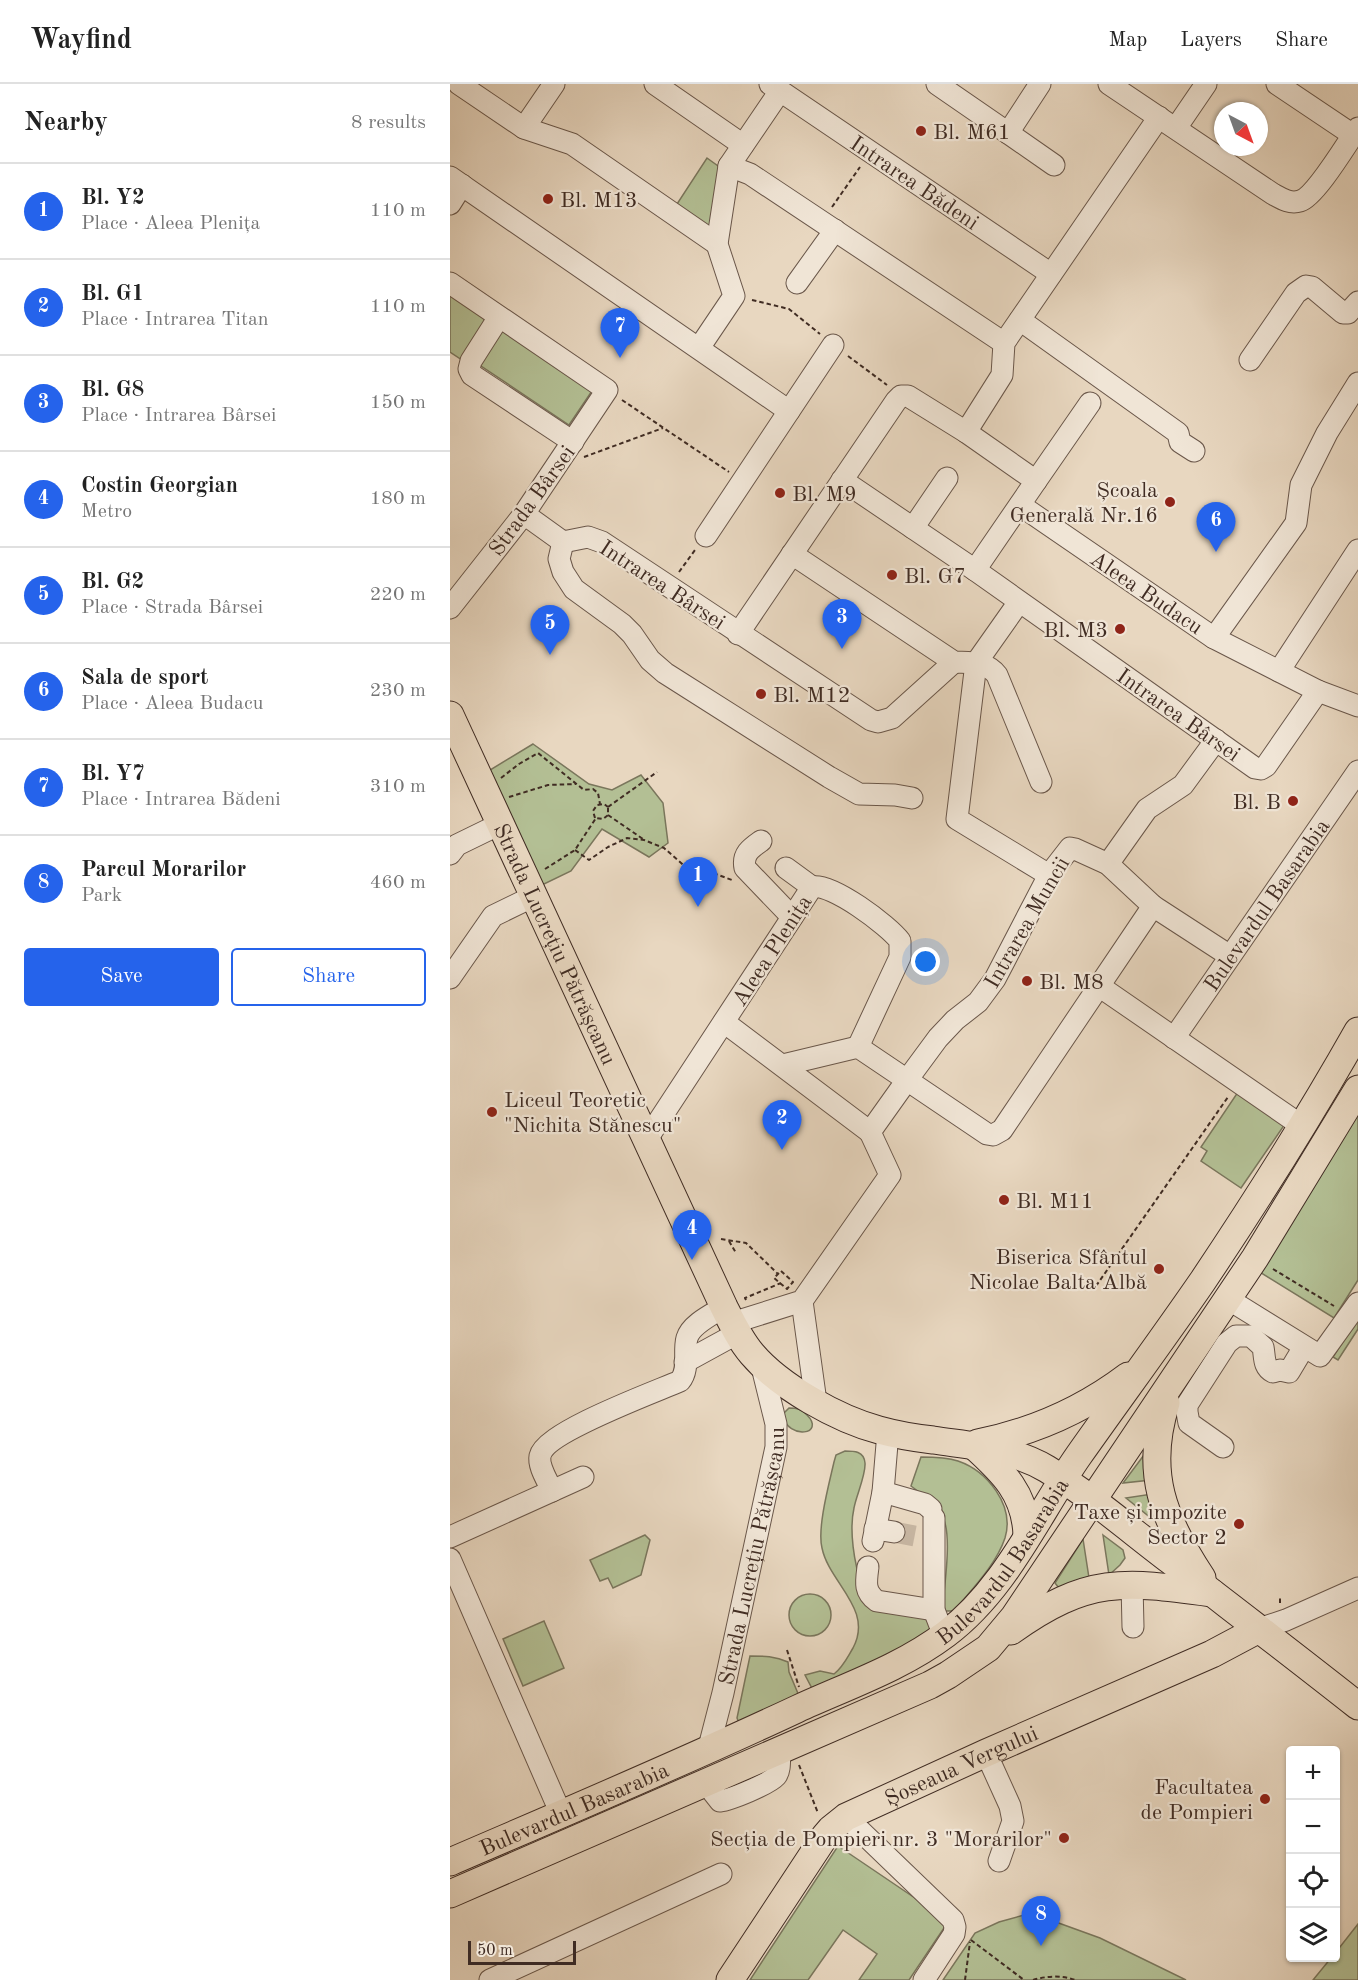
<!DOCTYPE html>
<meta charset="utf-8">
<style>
:root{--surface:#fff;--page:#f2f2f2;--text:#222;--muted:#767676;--line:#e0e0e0;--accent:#2563eb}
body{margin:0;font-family:"Old Standard TT",serif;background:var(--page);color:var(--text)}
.controls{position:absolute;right:18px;bottom:18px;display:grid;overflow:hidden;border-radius:6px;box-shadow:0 2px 4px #0004}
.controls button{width:54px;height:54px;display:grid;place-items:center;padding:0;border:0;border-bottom:2px solid var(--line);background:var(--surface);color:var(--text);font:30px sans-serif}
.compass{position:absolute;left:764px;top:18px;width:54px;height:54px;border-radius:50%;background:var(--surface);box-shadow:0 2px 4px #0004;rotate:139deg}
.scale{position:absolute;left:18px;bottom:15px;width:108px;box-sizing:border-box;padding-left:6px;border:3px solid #402c23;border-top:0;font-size:16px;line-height:21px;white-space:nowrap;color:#402c23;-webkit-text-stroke:4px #f0e5d6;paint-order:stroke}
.you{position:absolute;left:476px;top:878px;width:21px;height:21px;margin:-15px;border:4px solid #fff;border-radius:50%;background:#1a73e8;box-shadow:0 0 0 9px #1a73e833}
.badge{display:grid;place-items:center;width:39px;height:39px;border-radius:50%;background:var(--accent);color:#fff;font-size:20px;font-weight:700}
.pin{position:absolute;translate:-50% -50px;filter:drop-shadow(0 2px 3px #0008)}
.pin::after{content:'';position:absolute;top:32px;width:21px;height:18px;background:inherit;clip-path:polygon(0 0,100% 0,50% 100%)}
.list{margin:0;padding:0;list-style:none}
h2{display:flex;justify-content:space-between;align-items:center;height:78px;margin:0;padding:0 24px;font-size:26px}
h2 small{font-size:20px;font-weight:400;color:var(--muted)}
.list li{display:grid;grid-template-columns:39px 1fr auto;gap:18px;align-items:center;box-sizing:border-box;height:96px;padding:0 24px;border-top:2px solid var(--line)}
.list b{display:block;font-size:22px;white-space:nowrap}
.list p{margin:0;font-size:20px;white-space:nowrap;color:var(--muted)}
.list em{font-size:20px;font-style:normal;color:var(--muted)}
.actions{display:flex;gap:12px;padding:18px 24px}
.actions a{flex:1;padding:14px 0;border:2px solid var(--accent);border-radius:6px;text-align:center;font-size:21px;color:var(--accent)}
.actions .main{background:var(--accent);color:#fff}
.icon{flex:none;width:33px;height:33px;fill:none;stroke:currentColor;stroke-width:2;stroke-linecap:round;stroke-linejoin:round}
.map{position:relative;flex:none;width:908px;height:1896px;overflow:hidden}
header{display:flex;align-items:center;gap:36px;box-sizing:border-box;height:84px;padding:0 30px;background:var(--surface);border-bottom:2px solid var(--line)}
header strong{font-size:28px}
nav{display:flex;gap:33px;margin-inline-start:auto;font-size:21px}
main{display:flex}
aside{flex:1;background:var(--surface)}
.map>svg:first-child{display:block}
.green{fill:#b3bf94;stroke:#7a765c;stroke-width:1.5}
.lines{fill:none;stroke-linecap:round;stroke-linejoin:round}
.minor-tunnel{stroke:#c6b5a1;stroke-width:21;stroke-dasharray:21 10;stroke-linecap:butt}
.minor-casing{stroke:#6a574a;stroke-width:23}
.major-casing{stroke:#402c23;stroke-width:29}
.path{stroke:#402c23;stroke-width:2;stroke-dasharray:4.5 3;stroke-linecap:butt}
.minor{stroke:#f0e5d6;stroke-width:21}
.major{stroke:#e8d7c0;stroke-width:27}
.poi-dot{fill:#8f2418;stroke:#f0e5d6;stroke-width:2}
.labels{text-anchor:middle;stroke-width:4.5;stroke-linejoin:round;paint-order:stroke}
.poi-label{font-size:22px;fill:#402c23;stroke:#f0e5d6;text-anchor:start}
.street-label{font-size:22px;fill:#402c23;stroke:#f0e5d6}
</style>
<header>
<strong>Wayfind</strong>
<nav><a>Map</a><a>Layers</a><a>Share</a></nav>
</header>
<main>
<aside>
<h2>Nearby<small>8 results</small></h2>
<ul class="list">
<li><span class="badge">1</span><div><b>Bl. Y2</b><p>Place · Aleea Plenița</p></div><em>110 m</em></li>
<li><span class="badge">2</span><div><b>Bl. G1</b><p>Place · Intrarea Titan</p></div><em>110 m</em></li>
<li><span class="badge">3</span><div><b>Bl. G8</b><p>Place · Intrarea Bârsei</p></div><em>150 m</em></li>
<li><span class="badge">4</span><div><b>Costin Georgian</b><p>Metro</p></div><em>180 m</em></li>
<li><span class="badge">5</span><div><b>Bl. G2</b><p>Place · Strada Bârsei</p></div><em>220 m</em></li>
<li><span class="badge">6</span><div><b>Sala de sport</b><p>Place · Aleea Budacu</p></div><em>230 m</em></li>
<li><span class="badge">7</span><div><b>Bl. Y7</b><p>Place · Intrarea Bădeni</p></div><em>310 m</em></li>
<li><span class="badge">8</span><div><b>Parcul Morarilor</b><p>Park</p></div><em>460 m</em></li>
</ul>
<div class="actions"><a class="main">Save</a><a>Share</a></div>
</aside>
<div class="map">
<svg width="908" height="1896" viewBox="0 0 908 1896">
<rect width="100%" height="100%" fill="#e8d7c0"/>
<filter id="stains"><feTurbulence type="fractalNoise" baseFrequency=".00333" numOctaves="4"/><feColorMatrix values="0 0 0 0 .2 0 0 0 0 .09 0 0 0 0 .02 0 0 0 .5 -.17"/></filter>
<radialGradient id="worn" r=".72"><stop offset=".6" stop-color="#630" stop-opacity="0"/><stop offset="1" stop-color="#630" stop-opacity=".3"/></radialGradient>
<g class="green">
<path d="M257 74 275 87 262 144 227 120Z"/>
<path d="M0 208 39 234 12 276 0 268Z"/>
<path d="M52 243 144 304 119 341 28 280Z"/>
<path d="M83 660 139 700 162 706 191 691 213 719 218 759 199 773 152 745 121 787 92 801 40 686Z"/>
<path d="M788 1008 835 1040 791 1104 751 1077 757 1067 751 1063Z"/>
<path d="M908 1024V1196L884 1234 808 1187Z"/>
<path d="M908 1234V1245L888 1276 883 1273Z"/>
<path d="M339 1324C347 1324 352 1325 357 1331 376 1350 339 1357 332 1331Z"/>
<path d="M395 1367C404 1367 414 1367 415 1379 416 1391 406 1412 404 1424 399 1446 404 1480 412 1501L480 1528 489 1550 366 1612 355 1591 370 1587 384 1590C393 1583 397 1574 403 1564 424 1525 379 1499 372 1464 367 1444 379 1400 384 1378L386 1371Z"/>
<path d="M697 1367 701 1396 673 1399Z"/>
<path d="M471 1373C483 1373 496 1373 508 1377 537 1387 565 1421 555 1454 546 1481 522 1505 504 1527H492C494 1506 503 1448 492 1432 485 1420 472 1410 461 1402Z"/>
<path d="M702 1410 705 1431 701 1434 676 1414Z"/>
<path d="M195 1451 200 1456 191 1491 163 1504 158 1494 150 1497 140 1476Z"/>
<path d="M653 1451 673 1466 675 1474 670 1481 659 1491Z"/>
<path d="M633 1455 639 1494 609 1504 605 1499Z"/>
<circle cx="360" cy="1531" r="21"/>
<path d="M94 1537 114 1584 73 1602 53 1555Z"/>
<path d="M300 1572C314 1572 325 1572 338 1578L339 1588 352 1619 289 1639 287 1634Z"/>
<path d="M388 1762 490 1831 494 1837V1844L459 1896H409L427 1870 393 1846 358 1896H300Z"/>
<path d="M581 1829 650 1854 736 1896H493L525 1849 549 1838Z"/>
<path d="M908 1840V1896H863L881 1874H886V1868Z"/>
</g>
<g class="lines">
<path class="minor-tunnel" d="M444 1448 470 1453"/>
<defs>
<g id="minor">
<path d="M9 0 74 44 104 0"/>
<path d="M205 0 293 61"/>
<path d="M320 0 601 190"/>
<path d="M487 0 558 49 590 0"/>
<path d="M659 0 823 110C832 115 840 120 850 117 864 113 893 66 903 51"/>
<path d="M827 0 903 51 908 44"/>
<path d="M74 44 122 60 267 160"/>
<path d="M726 44 756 0"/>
<path d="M558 49 604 81"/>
<path d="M279 82 300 90 554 259"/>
<path d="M0 93 339 327"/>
<path d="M0 120 12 101"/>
<path d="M0 199 157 306 74 430 0 524"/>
<path d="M347 199 385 146"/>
<path d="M49 233 21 277 19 285 22 291 123 358"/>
<path d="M570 236 728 349 730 358 744 367"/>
<path d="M249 264 284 212 267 160 279 82 330 7"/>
<path d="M800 276 846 209 856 202 862 203 893 229H898L908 218"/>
<path d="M516 348 552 291 554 259 709 33"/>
<path d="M392 396 525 486 805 684 811 685 816 682 868 607"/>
<path d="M586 397 640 319"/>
<path d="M570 421 764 554 868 607 908 622"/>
<path d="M74 430 113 458 138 453 152 458 421 636 428 638 442 634 504 578"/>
<path d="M463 444 497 394"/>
<path d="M256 452 383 261"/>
<path d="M113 458 109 475 113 488 124 505 172 540 182 550 200 576 215 589 379 693 409 710 445 711 462 714"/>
<path d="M342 470 504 578C520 579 536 577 547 591L591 698"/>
<path d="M569 518 526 579 507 735 599 791"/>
<path d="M288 550 446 317 451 312H458L516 348 586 397 525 486"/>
<path d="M764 554 846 439 851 401 877 349 908 299"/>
<path d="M829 587 908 466"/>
<path d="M311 757C301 764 292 770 295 784L342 833"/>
<path d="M620 764 625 765 658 780 703 822 552 1046 543 1051 537 1050 457 996 488 954 505 936 528 918 545 895 599 791Z"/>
<path d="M0 770 7 761 50 740"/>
<path d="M658 780 697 725 733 701 766 656"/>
<path d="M336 784 362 803"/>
<path d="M362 803C381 798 439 842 450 857V873L408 963"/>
<path d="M703 822 780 872"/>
<path d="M0 894 43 832 84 812"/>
<path d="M649 902 852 1042"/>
<path d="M274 938 420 1048"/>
<path id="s1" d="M724 954 908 687"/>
<path d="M197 1055 362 803"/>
<path d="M778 1215 870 1272 908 1219"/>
<path d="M352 1217 366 1318"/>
<path d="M282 1239 352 1217 440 1091 420 1048 457 996 408 963 333 981"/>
<path d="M235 1278 288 1249"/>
<path d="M773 1363 739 1339 737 1328V1321L777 1259 786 1252H801L813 1263C815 1273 813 1283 823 1288L830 1286 839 1288 854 1263"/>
<path d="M102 1407C98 1397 88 1383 90 1372 95 1348 205 1308 230 1297 240 1285 233 1268 237 1254 241 1240 263 1230 274 1223"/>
<path d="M433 1408 475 1420 481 1425"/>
<path d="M484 1434V1526L494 1552"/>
<path d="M425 1445 444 1448"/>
<path d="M0 1453 133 1393"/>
<path d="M423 1457 433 1408 438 1348"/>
<path d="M0 1475 111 1730"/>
<path d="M418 1483C416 1498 414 1508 427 1517L484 1526"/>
<path d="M682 1500 683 1543"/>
<path d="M809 1545 836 1536 908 1504"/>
<path id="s2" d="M258 1667 273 1609 326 1363V1340L311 1279"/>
<path d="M536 1669 560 1722 563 1737 549 1777"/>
<path d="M255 1698 270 1717C280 1716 319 1700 326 1692 331 1686 329 1673 330 1665"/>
<path d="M396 1733 503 1836 505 1843 504 1850 474 1896"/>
<path d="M40 1896 271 1790"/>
</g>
<g id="major">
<path id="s3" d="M0 631 274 1223C282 1239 290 1256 302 1270 330 1303 388 1335 429 1346 447 1351 465 1354 483 1356 522 1362 562 1364 597 1385 641 1412 680 1446 721 1477 783 1525 846 1573 908 1622"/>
<path d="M716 1319C694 1388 713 1435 752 1494"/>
<path d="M528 1359C583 1348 633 1326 678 1292"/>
<path d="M523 1361C553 1388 576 1410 577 1452"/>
<path d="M561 1547C638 1492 673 1497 762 1509"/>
<path id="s4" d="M0 1778C116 1728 232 1679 347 1625 397 1602 451 1584 496 1550 556 1505 587 1431 629 1371 670 1313 712 1256 752 1198 807 1116 860 1032 908 947"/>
<path d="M0 1810 480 1601 498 1591 538 1564 564 1533 805 1174 908 1005"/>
<path id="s5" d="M280 1896 375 1752 381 1745 396 1733 536 1669 762 1570 809 1545"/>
</g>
</defs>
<use href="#minor" class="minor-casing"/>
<use href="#major" class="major-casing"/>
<g class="path">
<path d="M382 123 410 83"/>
<path d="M302 216 339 225 370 250"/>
<path d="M398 272 437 301"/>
<path d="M172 316 279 388"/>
<path d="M134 373 213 344"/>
<path d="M229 488 245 466"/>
<path d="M51 694 69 680 88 669 134 706 143 705 148 709 150 720"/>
<path d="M59 713 98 701 126 700"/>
<path d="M158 723 207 688"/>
<path d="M158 731 193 755"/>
<path d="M145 734 143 727 147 721 154 720 158 723"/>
<path d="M125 766 139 776 158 763 177 754 194 756 214 764 238 785 263 789 282 796"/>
<path d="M95 785 125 766 146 734 153 735 158 731V723"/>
<path d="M271 1155 296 1159 328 1190"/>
<path d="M279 1157 286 1169"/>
<path d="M823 1185 884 1222"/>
<path d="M331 1187 343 1198 337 1205 324 1194Z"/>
<path d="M646 1202 778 1013"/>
<path d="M296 1216 295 1214 331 1199"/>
<path d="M830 1519V1513"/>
<path d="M337 1566 349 1603"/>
<path d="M349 1681 368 1729"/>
<path d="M521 1856 574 1896"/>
<path d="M515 1896 520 1858"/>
<path d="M583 1896C596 1892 612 1891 625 1896"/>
</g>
<use href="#minor" class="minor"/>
<use href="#major" class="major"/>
</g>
<g class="poi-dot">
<circle cx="471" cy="47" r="6"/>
<circle cx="98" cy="115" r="6"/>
<circle cx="330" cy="409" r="6"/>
<circle cx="720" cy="418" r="6"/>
<circle cx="442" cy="491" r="6"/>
<circle cx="670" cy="545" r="6"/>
<circle cx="311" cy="610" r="6"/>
<circle cx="843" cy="717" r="6"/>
<circle cx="577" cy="897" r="6"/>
<circle cx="42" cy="1028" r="6"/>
<circle cx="554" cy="1116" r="6"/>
<circle cx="709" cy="1185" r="6"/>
<circle cx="789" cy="1440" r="6"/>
<circle cx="815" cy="1715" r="6"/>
<circle cx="614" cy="1754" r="6"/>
</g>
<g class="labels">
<g class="poi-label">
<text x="483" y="55">Bl. M61</text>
<text x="110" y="123">Bl. M13</text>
<text x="708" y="413" text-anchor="end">Școala<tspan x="708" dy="25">Generală Nr.16</tspan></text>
<text x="342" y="417">Bl. M9</text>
<text x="454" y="499">Bl. G7</text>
<text x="658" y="553" text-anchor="end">Bl. M3</text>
<text x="323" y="618">Bl. M12</text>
<text x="831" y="725" text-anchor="end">Bl. B</text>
<text x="589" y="905">Bl. M8</text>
<text x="54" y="1023">Liceul Teoretic<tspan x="54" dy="25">"Nichita Stănescu"</tspan></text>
<text x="566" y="1124">Bl. M11</text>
<text x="697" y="1180" text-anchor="end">Biserica Sfântul<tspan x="697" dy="25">Nicolae Balta Albă</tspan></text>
<text x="777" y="1435" text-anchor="end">Taxe și impozite<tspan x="777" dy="25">Sector 2</tspan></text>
<text x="803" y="1710" text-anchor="end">Facultatea<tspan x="803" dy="25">de Pompieri</tspan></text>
<text x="602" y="1762" text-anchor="end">Secția de Pompieri nr. 3 "Morarilor"</text>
</g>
<g class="street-label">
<text transform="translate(465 98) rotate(34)" y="8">Intrarea Bădeni</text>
<text transform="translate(81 416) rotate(-54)" y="8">Strada Bârsei</text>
<text transform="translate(213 500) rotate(33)" y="8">Intrarea Bârsei</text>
<text transform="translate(697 508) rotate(34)" y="8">Aleea Budacu</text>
<text transform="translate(729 630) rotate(35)" y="8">Intrarea Bârsei</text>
<text dy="8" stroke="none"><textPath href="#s1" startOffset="162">Bulevardul Basarabia</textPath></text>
<text transform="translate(576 838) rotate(-60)" y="8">Intrarea Muncii</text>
<text dy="8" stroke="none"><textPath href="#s3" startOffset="252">Strada Lucrețiu Pătrășcanu</textPath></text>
<text transform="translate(321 866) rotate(-57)" y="8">Aleea Plenița</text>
<text dy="8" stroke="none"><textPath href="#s2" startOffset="200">Strada Lucrețiu Pătrășcanu</textPath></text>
<text dy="8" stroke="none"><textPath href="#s4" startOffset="639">Bulevardul Basarabia</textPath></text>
<text dy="8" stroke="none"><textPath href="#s5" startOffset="327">Șoseaua Vergului</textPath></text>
<text dy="8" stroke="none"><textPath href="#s4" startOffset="135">Bulevardul Basarabia</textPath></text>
</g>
</g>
<rect width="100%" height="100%" filter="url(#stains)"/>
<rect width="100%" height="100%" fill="url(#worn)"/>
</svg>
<div class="controls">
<button>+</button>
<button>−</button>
<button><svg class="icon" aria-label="locate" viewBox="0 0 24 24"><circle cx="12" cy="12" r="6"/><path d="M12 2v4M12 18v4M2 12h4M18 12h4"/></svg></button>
<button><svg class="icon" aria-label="layers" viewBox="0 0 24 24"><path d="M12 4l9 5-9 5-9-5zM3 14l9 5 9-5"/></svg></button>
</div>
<svg class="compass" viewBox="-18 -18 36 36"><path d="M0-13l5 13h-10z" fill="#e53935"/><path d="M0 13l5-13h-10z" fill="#767676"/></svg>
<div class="scale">50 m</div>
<div class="you"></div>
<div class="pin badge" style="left:248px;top:823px">1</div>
<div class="pin badge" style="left:332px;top:1066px">2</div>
<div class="pin badge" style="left:392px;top:565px">3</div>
<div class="pin badge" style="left:242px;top:1176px">4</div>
<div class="pin badge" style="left:100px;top:571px">5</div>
<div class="pin badge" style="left:766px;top:468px">6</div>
<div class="pin badge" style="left:170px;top:274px">7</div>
<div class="pin badge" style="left:591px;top:1862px">8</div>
</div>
</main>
